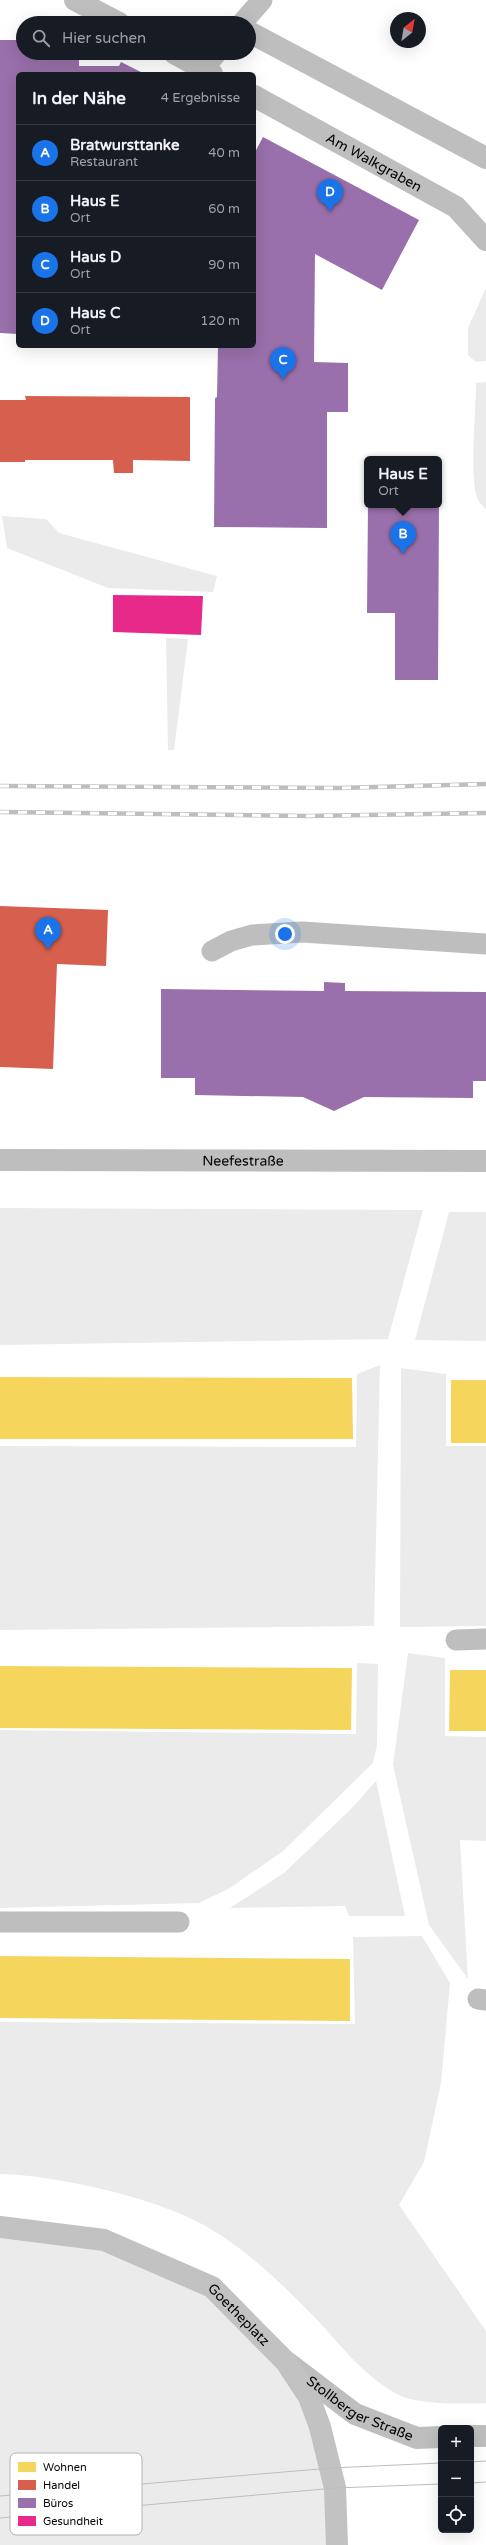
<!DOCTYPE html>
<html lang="de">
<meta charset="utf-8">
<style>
:root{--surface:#171b24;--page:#242831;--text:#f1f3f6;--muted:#9ea1a6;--line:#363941;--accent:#1a73e8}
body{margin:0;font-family:"Varela Round",sans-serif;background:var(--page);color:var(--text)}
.controls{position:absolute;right:12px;bottom:12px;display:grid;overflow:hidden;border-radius:6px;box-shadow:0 4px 16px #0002}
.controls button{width:36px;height:36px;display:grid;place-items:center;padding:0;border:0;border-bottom:1px solid var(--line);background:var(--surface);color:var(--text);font:20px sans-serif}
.compass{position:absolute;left:390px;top:12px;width:36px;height:36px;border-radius:50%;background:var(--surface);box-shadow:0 4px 16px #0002;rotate:31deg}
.you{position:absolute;left:285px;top:934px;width:14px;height:14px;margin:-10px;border:3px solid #fff;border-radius:50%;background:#1a73e8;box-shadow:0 0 0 6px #1a73e833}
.badge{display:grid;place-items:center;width:26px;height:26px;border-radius:50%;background:var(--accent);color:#fff;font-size:13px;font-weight:700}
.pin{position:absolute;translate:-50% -33px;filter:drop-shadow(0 1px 2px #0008)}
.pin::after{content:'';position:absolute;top:21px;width:14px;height:12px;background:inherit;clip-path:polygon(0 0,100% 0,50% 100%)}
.popup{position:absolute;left:364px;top:456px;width:78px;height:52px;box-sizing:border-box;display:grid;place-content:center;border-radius:6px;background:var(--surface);filter:drop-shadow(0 1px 3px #0005);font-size:13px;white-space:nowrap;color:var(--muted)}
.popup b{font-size:15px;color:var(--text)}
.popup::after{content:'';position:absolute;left:50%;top:100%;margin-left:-8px;border:8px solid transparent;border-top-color:var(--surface)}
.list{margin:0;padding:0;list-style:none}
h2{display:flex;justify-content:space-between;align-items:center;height:52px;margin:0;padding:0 16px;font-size:17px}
h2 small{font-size:13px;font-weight:400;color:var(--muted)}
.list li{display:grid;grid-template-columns:26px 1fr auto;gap:12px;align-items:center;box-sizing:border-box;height:56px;padding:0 16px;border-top:1px solid var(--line)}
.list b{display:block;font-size:15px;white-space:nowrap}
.list p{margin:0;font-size:13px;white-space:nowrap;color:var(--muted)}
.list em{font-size:13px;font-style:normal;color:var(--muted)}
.icon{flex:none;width:22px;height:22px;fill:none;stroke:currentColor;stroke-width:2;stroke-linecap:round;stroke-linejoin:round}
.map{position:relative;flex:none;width:486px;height:2545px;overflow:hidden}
.search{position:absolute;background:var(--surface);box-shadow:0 4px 16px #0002;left:16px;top:16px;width:240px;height:44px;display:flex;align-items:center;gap:10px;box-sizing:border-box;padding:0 14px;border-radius:22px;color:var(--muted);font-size:15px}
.panel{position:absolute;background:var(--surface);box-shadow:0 4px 16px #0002;left:16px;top:72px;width:240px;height:276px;border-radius:6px}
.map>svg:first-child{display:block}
.green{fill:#ebebeb}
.homes{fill:#f6d55c}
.shops{fill:#d6604d}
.offices{fill:#9970ab}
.health{fill:#e7298a}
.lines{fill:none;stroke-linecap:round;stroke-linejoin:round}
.lane{stroke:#bebebe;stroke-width:21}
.street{stroke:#bebebe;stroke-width:22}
.secondary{stroke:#c2c2c2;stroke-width:22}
.tram{stroke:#bebebe;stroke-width:1}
.rail-casing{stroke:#bebebe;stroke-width:4.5}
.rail{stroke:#fff;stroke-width:3;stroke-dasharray:9;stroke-linecap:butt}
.labels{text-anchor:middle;stroke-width:4;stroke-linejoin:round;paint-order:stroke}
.street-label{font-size:14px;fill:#000;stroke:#fff}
.key{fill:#fff;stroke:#b2b2b2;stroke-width:1}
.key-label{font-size:11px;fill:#000}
</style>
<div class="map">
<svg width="486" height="2545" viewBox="0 0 486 2545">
<rect width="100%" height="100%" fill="#fff"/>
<g class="green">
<path d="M486 288V361L476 362 468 355V328Z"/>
<path d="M486 382V509C481 505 477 500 476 494 470 466 476 413 476 383Z"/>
<path d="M2 516 46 519 59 533 217 576 213 592 108 588 7 548Z"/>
<path d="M166 638 188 639 174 750H168Z"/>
<path d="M0 1208 423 1210 388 1339 0 1345Z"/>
<path d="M449 1212H486V1341L415 1340Z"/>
<path d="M380 1365 374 1626 0 1630V1446L356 1447 357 1374Z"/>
<path d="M401 1368 446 1374V1446H486V1626L400 1627Z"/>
<path d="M408 1653 445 1658V1736L486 1737V1841L460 1840 468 1979 429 1925 393 1765Z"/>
<path d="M357 1663 378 1664 377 1745 373 1763 283 1851 230 1888 199 1903 0 1908V1730L356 1734Z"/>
<path d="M376 1781 405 1916H349L345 1906 230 1908 284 1873 351 1809Z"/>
<path d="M422 1936 450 1983 441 2083 424 2162 399 2205 486 2331V2403C464 2404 419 2405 399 2395 366 2378 344 2349 319 2322 287 2289 250 2252 209 2228 161 2199 57 2175 0 2174V2022L355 2024 353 1937Z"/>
<path d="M0 2227 104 2240 212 2287 286 2362 312 2421 337 2545H0Z"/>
</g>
<g class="homes">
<path d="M0 1377 352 1378 353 1439H0Z"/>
<rect x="451" y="1380" width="35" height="63"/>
<path d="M0 1666 352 1668 351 1730 0 1728Z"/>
<path d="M450 1670H486V1731H449Z"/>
<path d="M0 1956 350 1959V2021L0 2018Z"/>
</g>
<g class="shops">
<path d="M25 396 190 397V461L133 460V473H114L113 460H25V462H0V400H26Z"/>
<path d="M0 906 108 910 106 966 57 964 53 1069 0 1067Z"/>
</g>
<g class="offices">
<path d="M0 40H23V53H79V66H119L121 62 145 74H18V334L0 333Z"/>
<path d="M263 137 419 220 382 290 315 254 314 362 348 363V412H327V528L214 527 215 398 217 397 218 346H254V154Z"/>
<path d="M368 505H439L438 680H395V613H367Z"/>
<path d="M324 982 345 983V991L486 992V1081H473V1098L364 1097 334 1111 303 1097 195 1095V1078H161V989L324 991Z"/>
</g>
<path class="health" d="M113 595 203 596 201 635 113 632Z"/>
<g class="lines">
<g class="lane">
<path d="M242 23 262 0"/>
<path d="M212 951 231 941 252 935 302 932 486 944"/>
<path d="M456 1640 486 1639"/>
<path d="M0 1922H179"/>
<path d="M478 1999 486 2000"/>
</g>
<g class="street">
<path d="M75 0 119 23"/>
<path d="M249 32 486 158"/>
<path d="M174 53 212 74"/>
<path d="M202 69 216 53"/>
<path id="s1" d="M254 96 456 207 486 240"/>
<path id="s2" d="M0 1160 486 1161"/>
<path id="s3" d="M288 2363 355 2414 417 2438 441 2437"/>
<path d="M471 2436H486"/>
</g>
<path class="secondary" id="s4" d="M0 2227 104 2240 212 2287 286 2362 309 2397 320 2427 335 2488 337 2545"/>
<g class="tram">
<path d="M471 2462 486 2461"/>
<path d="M471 2483 486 2482"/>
<path d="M0 2496 331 2468 441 2463"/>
<path d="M0 2518 335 2488 441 2484"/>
</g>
<defs>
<g id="rail">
<path d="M0 786 339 788 486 784"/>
<path d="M0 812 307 816 486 813"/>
</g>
</defs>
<use href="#rail" class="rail-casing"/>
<use href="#rail" class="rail"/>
</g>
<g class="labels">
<g class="street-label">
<text dy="5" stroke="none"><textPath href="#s1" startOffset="137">Am Walkgraben</textPath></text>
<text dy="5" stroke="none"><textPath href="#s2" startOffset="243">Neefestraße</textPath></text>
<text dy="5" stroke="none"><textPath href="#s4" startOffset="261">Goetheplatz</textPath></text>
<text dy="5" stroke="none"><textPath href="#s3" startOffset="86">Stollberger Straße</textPath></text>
</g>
</g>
<rect x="10" y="2453" width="132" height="82" rx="6" class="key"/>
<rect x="18" y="2462" width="18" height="10" fill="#f6d55c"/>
<rect x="18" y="2480" width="18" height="10" fill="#d6604d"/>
<rect x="18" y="2498" width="18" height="10" fill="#9970ab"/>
<rect x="18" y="2516" width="18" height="10" fill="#e7298a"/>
<g class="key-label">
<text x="43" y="2471">Wohnen</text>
<text x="43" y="2489">Handel</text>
<text x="43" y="2507">Büros</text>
<text x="43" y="2525">Gesundheit</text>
</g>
</svg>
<div class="controls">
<button>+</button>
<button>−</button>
<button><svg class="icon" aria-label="locate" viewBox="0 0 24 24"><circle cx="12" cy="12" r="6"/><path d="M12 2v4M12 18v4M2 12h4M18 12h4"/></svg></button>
</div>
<svg class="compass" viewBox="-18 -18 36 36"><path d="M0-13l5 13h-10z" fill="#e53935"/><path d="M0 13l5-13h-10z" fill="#9ea1a6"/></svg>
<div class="you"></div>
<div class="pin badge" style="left:48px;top:950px">A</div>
<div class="pin badge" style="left:403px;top:554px">B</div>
<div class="popup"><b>Haus E</b>Ort</div>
<div class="pin badge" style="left:283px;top:380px">C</div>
<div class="pin badge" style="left:330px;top:212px">D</div>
<div class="search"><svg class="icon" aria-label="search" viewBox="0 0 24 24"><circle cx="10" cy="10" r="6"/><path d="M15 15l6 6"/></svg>Hier suchen</div>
<section class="panel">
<h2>In der Nähe<small>4 Ergebnisse</small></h2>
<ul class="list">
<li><span class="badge">A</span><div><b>Bratwursttanke</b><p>Restaurant</p></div><em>40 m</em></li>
<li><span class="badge">B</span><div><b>Haus E</b><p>Ort</p></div><em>60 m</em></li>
<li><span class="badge">C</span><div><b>Haus D</b><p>Ort</p></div><em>90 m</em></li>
<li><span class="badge">D</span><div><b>Haus C</b><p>Ort</p></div><em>120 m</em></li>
</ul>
</section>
</div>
